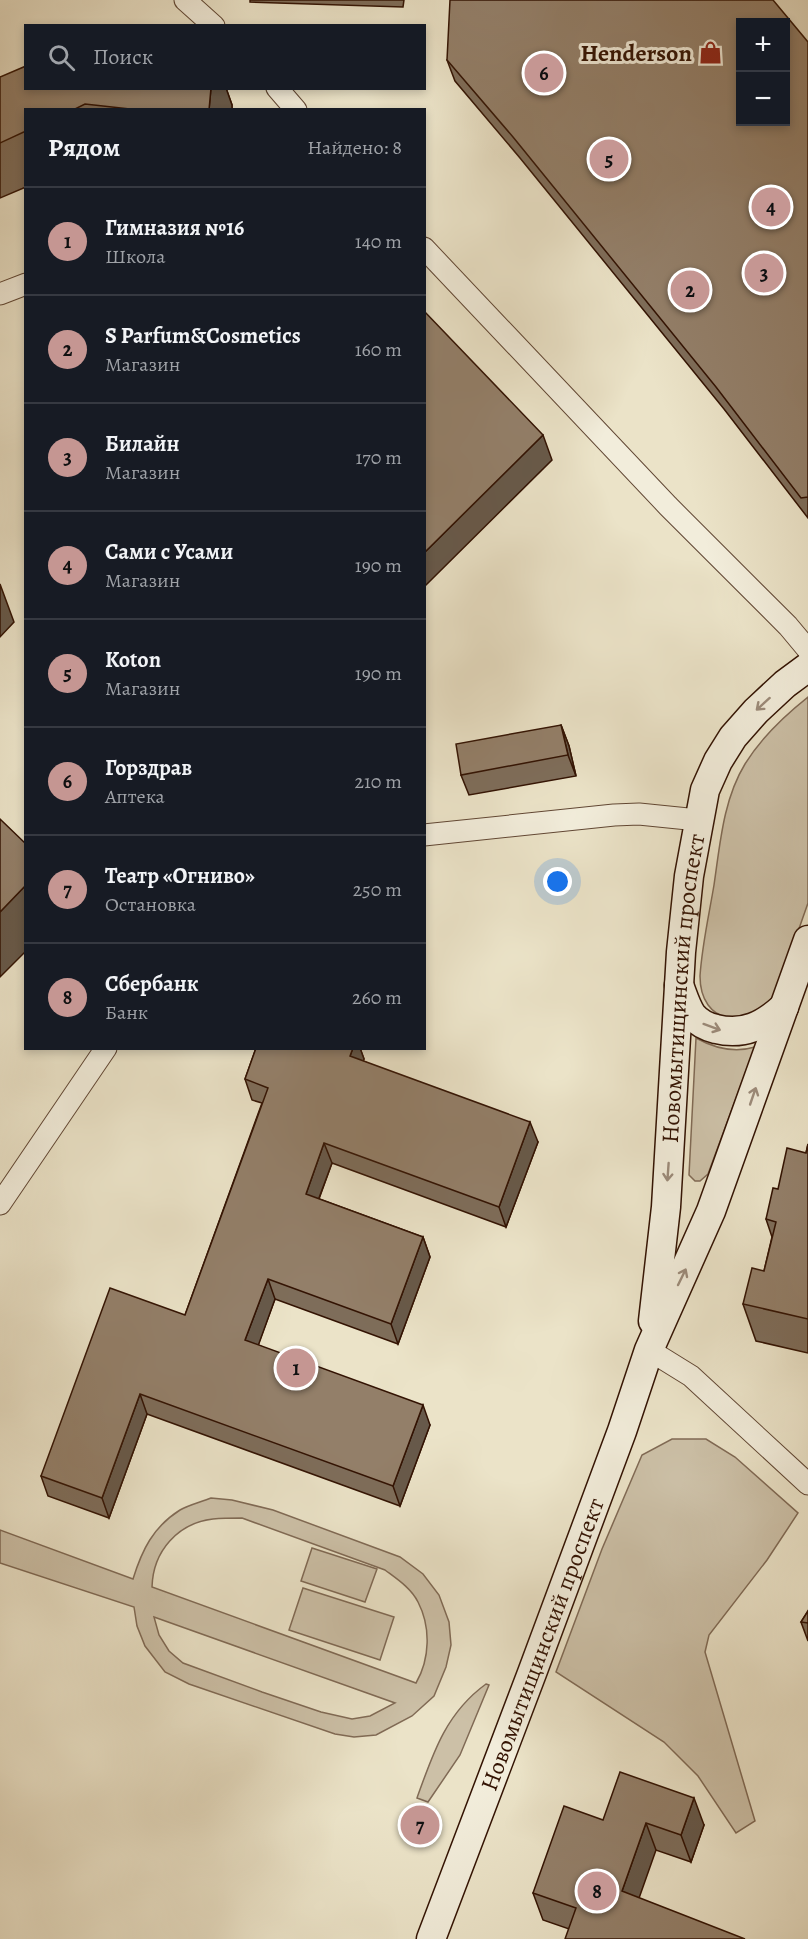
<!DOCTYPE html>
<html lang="ru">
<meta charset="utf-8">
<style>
:root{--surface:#171b24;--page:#20242c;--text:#f1f3f6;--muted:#9ea1a6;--line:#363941;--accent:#c59692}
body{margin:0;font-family:Alegreya,serif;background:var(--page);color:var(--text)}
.controls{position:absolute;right:18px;top:18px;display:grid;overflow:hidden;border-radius:0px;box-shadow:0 3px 9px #0003}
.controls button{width:54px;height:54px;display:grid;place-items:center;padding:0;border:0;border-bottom:2px solid var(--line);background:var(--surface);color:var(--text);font:30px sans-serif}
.you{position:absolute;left:558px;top:882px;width:21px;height:21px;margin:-15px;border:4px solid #fff;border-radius:50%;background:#1a73e8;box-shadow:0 0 0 9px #1a73e833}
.badge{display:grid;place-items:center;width:39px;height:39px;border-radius:50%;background:var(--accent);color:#111;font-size:20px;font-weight:700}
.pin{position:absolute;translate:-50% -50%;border:3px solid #fff;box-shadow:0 2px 6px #0006}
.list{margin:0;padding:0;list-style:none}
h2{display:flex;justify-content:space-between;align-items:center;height:78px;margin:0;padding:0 24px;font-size:26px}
h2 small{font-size:20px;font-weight:400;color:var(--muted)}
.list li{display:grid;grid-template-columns:39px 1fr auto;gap:18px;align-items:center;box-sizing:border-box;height:108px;padding:0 24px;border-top:2px solid var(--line)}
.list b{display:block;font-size:22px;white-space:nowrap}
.list p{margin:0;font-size:20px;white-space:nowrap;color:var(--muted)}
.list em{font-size:20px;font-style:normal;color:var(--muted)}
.icon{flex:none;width:33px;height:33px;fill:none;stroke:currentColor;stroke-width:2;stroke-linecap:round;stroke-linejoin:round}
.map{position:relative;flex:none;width:808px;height:1939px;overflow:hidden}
.search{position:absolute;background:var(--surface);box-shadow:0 3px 9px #0003;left:24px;top:24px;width:402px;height:66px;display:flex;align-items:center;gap:15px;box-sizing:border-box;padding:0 21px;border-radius:0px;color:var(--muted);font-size:22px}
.panel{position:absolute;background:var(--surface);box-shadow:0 3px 9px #0003;left:24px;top:108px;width:402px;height:942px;border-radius:0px}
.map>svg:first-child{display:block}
.green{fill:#ccc0a7;stroke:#806a55;stroke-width:1.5;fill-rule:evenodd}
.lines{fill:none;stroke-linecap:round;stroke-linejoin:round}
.minor-casing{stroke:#614734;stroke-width:23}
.secondary-casing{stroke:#331303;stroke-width:31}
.minor{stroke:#f2eddb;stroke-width:21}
.secondary{stroke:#f2eddb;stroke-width:28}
.wall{fill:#7e6d5a;stroke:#331303;stroke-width:1.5}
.shaded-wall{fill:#67594a;stroke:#331303;stroke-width:1.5}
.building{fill:#937f69;stroke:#331303;stroke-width:1.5;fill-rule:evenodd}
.oneway{stroke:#9c8b7a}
.labels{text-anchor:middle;stroke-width:6;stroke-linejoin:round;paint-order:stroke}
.poi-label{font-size:24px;font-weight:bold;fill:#331303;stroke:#f2eddb;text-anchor:end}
.street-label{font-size:24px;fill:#331303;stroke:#f2eddb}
</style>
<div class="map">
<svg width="808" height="1939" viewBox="0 0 808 1939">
<rect width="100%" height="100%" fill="#ebe3c8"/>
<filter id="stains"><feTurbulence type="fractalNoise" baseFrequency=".00333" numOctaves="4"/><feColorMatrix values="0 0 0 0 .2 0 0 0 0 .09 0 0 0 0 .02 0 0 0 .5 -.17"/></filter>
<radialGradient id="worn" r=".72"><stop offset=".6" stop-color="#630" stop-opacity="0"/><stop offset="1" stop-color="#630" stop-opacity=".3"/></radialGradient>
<g class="green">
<path d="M808 697V903L775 997C748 1031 700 1025 700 976 702 945 709 915 714 885 720 845 723 800 745 764 761 738 784 716 808 697Z"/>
<path d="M696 1038C714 1048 735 1053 755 1047L708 1174 700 1181H695L689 1175Z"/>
<path d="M672 1439H706L735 1457 798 1513 767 1560 709 1635 705 1652 755 1821 736 1833 698 1776 664 1742 556 1672 602 1549 642 1455Z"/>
<path d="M211 1498 232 1500 273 1510 400 1557 423 1574 439 1595 449 1622 451 1645 446 1667 434 1696 412 1716 376 1735 354 1737 335 1734 189 1684 165 1672 145 1646 137 1626 134 1607 0 1563V1530L133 1579C142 1550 153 1527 180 1510 189 1505 201 1502 211 1498ZM242 1518 385 1570C397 1579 411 1588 418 1602 431 1627 430 1659 416 1683L152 1587C153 1551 178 1523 213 1519 223 1518 233 1518 242 1518ZM154 1617 395 1703 370 1716 352 1719 321 1712 262 1692 183 1663 169 1651 159 1635Z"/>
<path d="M312 1548 377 1569 365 1602 301 1581Z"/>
<path d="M303 1588 394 1617 380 1660 289 1630Z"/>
<path d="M486 1684 489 1685 460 1755 428 1802 417 1798C433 1753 446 1713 486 1684Z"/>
</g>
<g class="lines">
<defs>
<g id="minor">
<path d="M185 0 214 26"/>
<path d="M277 88 296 110"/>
<path d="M424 248 668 506 788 626 808 650"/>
<path d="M0 294 26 284"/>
<path d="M424 835 614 815 639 814 698 820"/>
<path d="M0 1204 106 1048"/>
<path d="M649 1350 691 1376 808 1484"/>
</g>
<g id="secondary">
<path d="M679 985C683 995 686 1006 692 1015 698 1022 707 1027 716 1029 744 1036 764 1025 784 1007"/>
<path id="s1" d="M653 1321 666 1207 681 952 689 876 705 790 718 761 733 737 756 711 785 684 808 667"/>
<path id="s2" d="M431 1939 532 1673 622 1431 649 1350 711 1211 808 940"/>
</g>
</defs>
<use href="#minor" class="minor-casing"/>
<use href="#secondary" class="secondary-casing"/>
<use href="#minor" class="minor"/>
<use href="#secondary" class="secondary"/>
</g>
<g class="wall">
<path d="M250 0H404L403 7 250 2Z"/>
<path d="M808 42V518L724 409 520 158 455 81 447 60Z"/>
<path d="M0 77 26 88H226L232 105V110H26V187L0 198Z"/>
<path d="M561 725 569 746 576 776 469 795 461 775Z"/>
<path d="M256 1048H360L364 1059 363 1061 538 1142 506 1227 332 1163 319 1199 423 1237 430 1257 398 1344 275 1299 258 1345 430 1425 400 1506 147 1414 109 1518 48 1496 41 1476 185 1315 262 1103 252 1100 245 1079Z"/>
<path d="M808 1144V1353L756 1341 743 1304 764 1271 772 1237 766 1219 806 1153Z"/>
<path d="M808 1611V1641L801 1622Z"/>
<path d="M603 1820 704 1825 691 1862 656 1850 569 1929 543 1920 533 1893Z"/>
</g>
<g class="shaded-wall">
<path d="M211 88H226L232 105V110H209Z"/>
<path d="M543 435 552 460 424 587V553Z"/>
<path d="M0 584 14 622 0 637Z"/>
<path d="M561 725 569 746 576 776 568 755Z"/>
<path d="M26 885V951L0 977V912Z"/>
<path d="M353 1048H360L364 1059 357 1077 350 1056Z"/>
<path d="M530 1122 538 1142 506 1227 499 1207Z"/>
<path d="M324 1143 332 1163 313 1214 306 1194Z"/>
<path d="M423 1237 430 1257 398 1344 391 1324Z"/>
<path d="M268 1279 275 1299 253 1360 245 1340Z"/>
<path d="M140 1394 147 1414 109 1518 102 1498Z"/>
<path d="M423 1405 430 1425 400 1506 393 1486Z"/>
<path d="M694 1798 704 1825 691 1862 681 1835Z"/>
<path d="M646 1823 656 1850 632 1918 622 1891Z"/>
</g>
<g class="building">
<path d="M450 0H773L808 42V497L801 498 716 387 513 137 447 60ZM741 22H786V122H741Z"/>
<path d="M26 66V88H211L209 110H139L85 104 73 110H26V131L0 143V77Z"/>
<path d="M424 311 543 435 424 553Z"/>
<path d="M561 725 568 755 461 775 456 744Z"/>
<path d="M0 819 26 844V885L0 912Z"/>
<path d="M256 1048H353L350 1056 530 1122 499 1207 324 1143 306 1194 423 1237 391 1324 268 1279 245 1340 423 1405 393 1486 140 1394 102 1498 41 1476 110 1288 185 1315 268 1088 245 1079Z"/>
<path d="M808 1144V1319L743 1304 752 1268 764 1271 776 1222 766 1219 773 1188 778 1189 787 1148 806 1153Z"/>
<path d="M808 1611V1623L801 1622Z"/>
<path d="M620 1772 694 1798 681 1835 646 1823 622 1891 745 1939H565L576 1908 533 1893 564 1806 603 1820Z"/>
</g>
<defs><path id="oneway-shaft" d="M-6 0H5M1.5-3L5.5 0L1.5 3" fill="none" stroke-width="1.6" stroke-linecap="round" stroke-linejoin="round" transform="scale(1.5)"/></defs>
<g class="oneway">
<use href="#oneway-shaft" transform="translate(763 704) rotate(138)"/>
<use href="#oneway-shaft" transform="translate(712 1027) rotate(20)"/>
<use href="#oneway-shaft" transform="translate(753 1096) rotate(-71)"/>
<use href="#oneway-shaft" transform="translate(668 1172) rotate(94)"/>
<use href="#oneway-shaft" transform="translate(682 1277) rotate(-64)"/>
</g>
<defs>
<symbol id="shop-bare" viewBox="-9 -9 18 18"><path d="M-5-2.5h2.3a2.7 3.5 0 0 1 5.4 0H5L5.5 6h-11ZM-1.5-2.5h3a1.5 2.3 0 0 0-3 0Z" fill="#8f2418" stroke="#f2eddb" stroke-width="2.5" paint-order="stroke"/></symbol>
</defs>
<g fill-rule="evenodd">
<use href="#shop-bare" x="694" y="36" width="33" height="33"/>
</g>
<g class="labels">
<g class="poi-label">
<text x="692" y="61">Henderson</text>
</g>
<g class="street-label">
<text dy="8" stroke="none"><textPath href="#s1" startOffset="334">Новомытищинский проспект</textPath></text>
<text dy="8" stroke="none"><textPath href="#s2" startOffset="315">Новомытищинский проспект</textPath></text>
</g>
</g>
<rect width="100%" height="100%" filter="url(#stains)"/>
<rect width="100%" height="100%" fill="url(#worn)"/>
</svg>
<div class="controls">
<button>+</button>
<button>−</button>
</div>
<div class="you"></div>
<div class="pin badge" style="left:296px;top:1368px">1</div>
<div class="pin badge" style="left:690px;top:290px">2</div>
<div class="pin badge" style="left:764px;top:273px">3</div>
<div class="pin badge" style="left:771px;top:207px">4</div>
<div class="pin badge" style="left:609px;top:159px">5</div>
<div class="pin badge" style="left:544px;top:73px">6</div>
<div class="pin badge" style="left:420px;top:1825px">7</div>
<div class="pin badge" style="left:597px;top:1891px">8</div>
<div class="search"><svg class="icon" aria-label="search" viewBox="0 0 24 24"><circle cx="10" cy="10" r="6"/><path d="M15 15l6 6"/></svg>Поиск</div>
<section class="panel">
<h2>Рядом<small>Найдено: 8</small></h2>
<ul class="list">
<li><span class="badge">1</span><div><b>Гимназия №16</b><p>Школа</p></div><em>140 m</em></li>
<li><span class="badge">2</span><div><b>S Parfum&amp;Cosmetics</b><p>Магазин</p></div><em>160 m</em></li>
<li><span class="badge">3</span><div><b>Билайн</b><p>Магазин</p></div><em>170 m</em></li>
<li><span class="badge">4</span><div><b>Сами с Усами</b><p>Магазин</p></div><em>190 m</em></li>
<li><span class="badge">5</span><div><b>Koton</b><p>Магазин</p></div><em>190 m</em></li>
<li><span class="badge">6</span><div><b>Горздрав</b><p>Аптека</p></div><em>210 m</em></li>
<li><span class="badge">7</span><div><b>Театр «Огниво»</b><p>Остановка</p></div><em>250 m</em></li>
<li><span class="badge">8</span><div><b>Сбербанк</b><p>Банк</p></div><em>260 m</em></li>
</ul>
</section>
</div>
